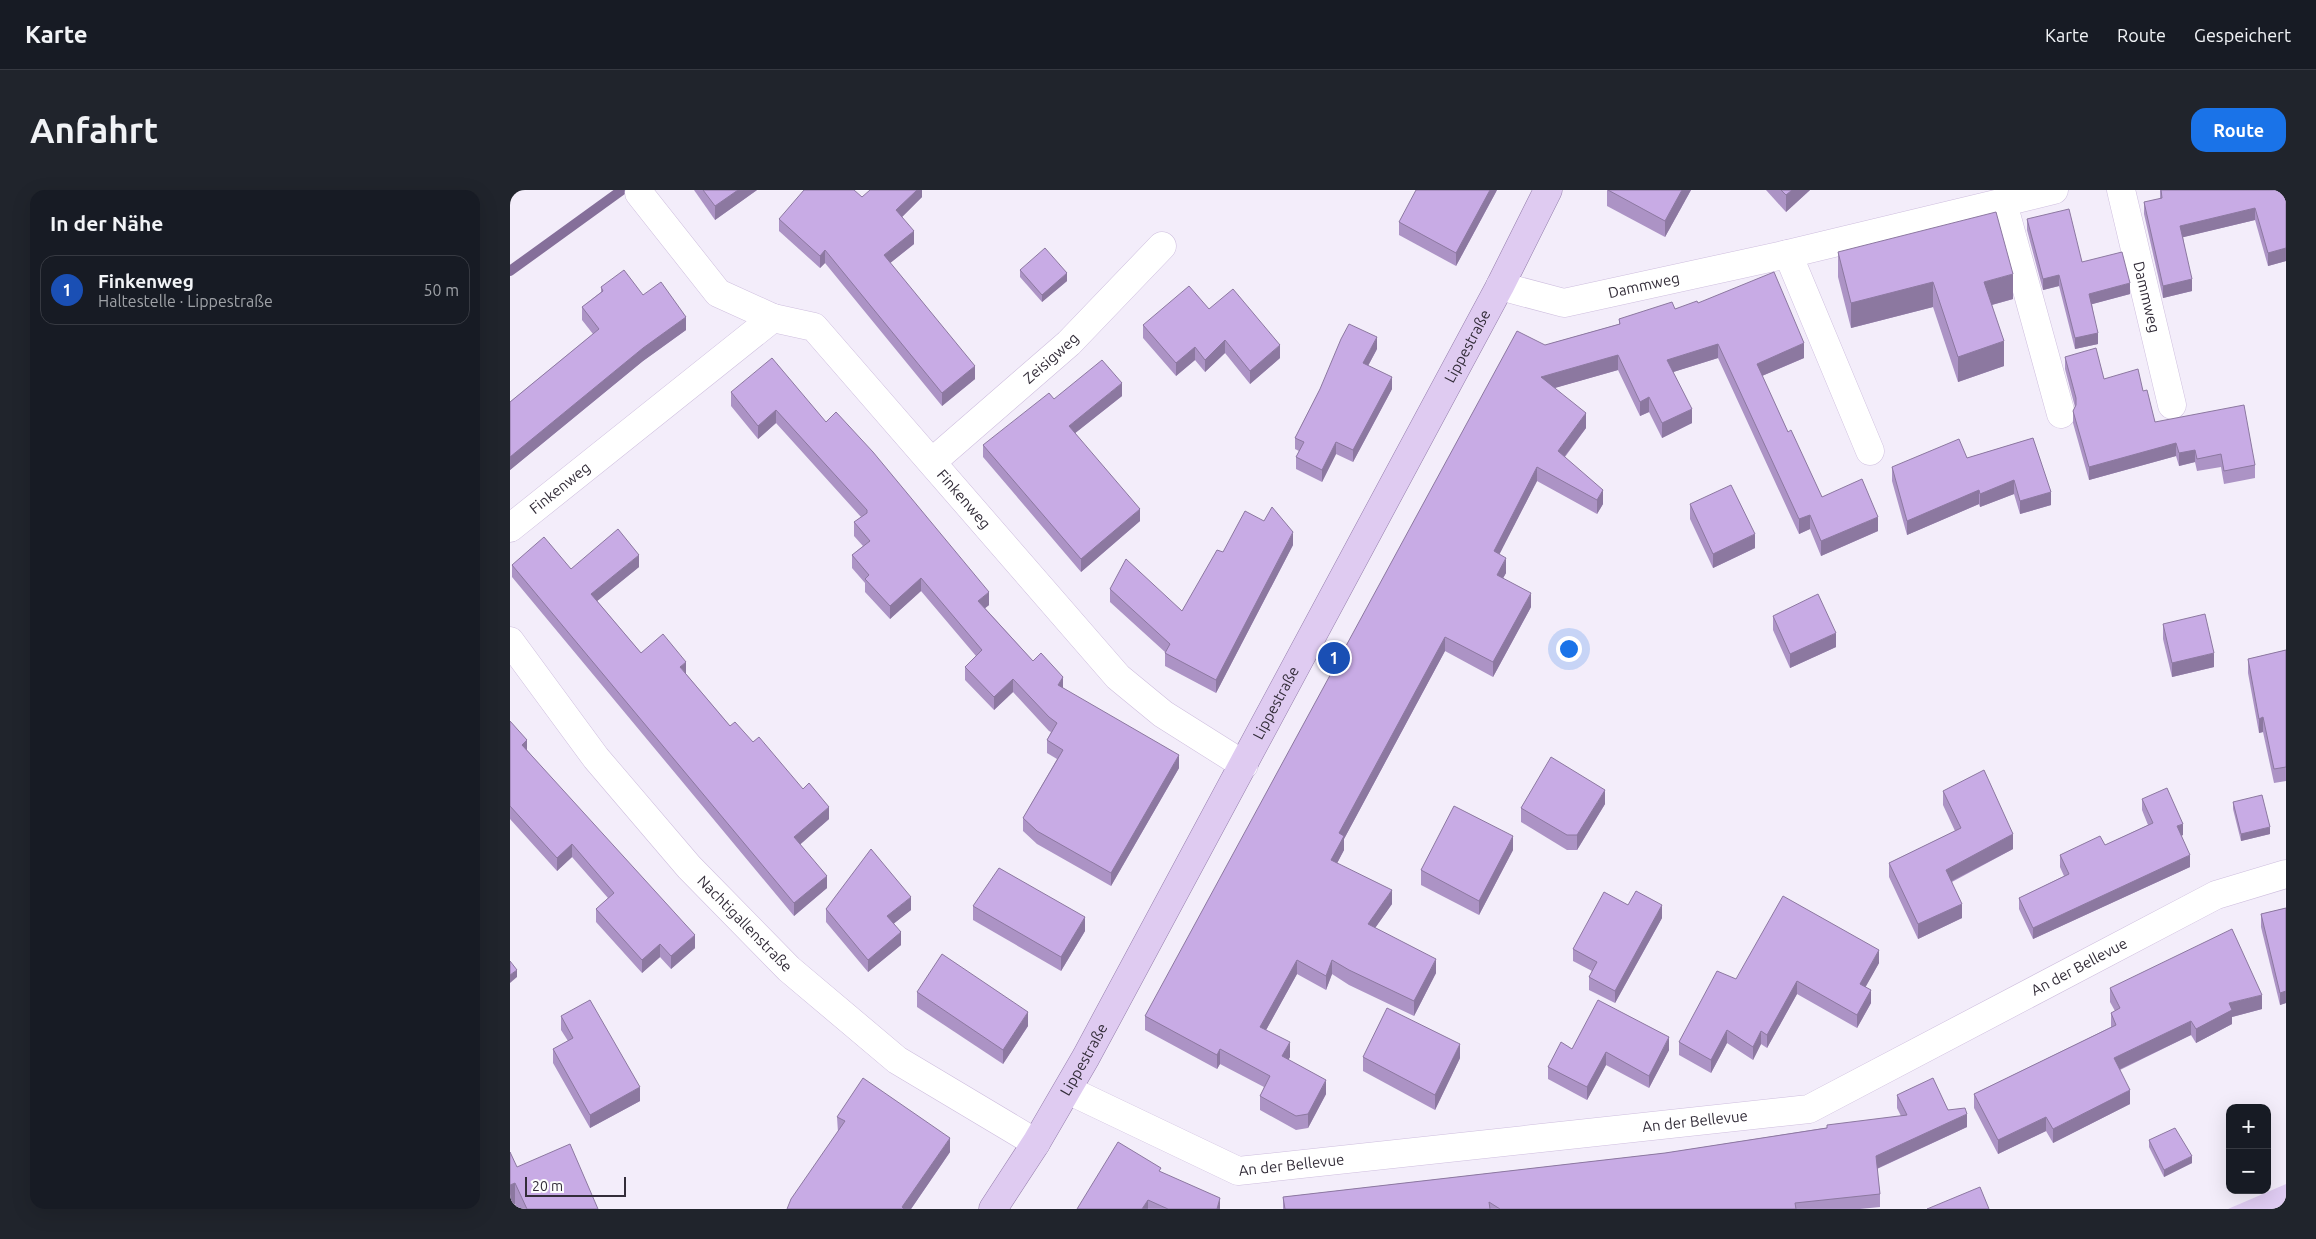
<!DOCTYPE html>
<html lang="de">
<meta charset="utf-8">
<style>
:root{--surface:#171b24;--page:#20242c;--text:#f1f3f6;--muted:#9ea1a6;--line:#363941;--accent:#1a73e8}
body{margin:0;font-family:Ubuntu,sans-serif;background:var(--page);color:var(--text)}
.controls{position:absolute;right:15px;bottom:15px;display:grid;overflow:hidden;border-radius:10px;box-shadow:0 5px 20px #0002}
.controls button{width:45px;height:45px;display:grid;place-items:center;padding:0;border:0;border-bottom:1px solid var(--line);background:var(--surface);color:var(--text);font:25px sans-serif}
.scale{position:absolute;left:15px;bottom:12px;width:101px;box-sizing:border-box;padding-left:5px;border:2px solid #332d39;border-top:0;font-size:14px;line-height:18px;white-space:nowrap;color:#332d39;-webkit-text-stroke:4px #fdfdfd;paint-order:stroke}
.you{position:absolute;left:1058px;top:458px;width:18px;height:18px;margin:-12px;border:4px solid #fff;border-radius:50%;background:#1a73e8;box-shadow:0 0 0 8px #1a73e833}
.badge{display:grid;place-items:center;width:32px;height:32px;border-radius:50%;background:var(--accent);color:#fff;font-size:16px;font-weight:700}
.pin{position:absolute;translate:-50% -50%;border:2px solid #fff;box-shadow:0 1px 5px #0006}
.list{margin:0;padding:0;list-style:none}
h2{display:flex;justify-content:space-between;align-items:center;height:65px;margin:0;padding:0 20px;font-size:21px}
h2 small{font-size:16px;font-weight:400;color:var(--muted)}
.list li{display:grid;grid-template-columns:32px 1fr auto;gap:15px;align-items:center;box-sizing:border-box;height:70px;margin:0 10px 10px;padding:0 10px;border:1px solid var(--line);border-radius:15px}
.list b{display:block;font-size:19px;white-space:nowrap}
.list p{margin:0;font-size:16px;white-space:nowrap;color:var(--muted)}
.list em{font-size:16px;font-style:normal;color:var(--muted)}
.map{position:relative;flex:none;width:1776px;height:1019px;overflow:hidden;border-radius:15px}
header{display:flex;align-items:center;gap:30px;box-sizing:border-box;height:70px;padding:0 25px;background:var(--surface);border-bottom:1px solid var(--line)}
header strong{font-size:24px}
nav{display:flex;gap:28px;margin-inline-start:auto;font-size:18px}
.intro{display:flex;align-items:center;justify-content:space-between;box-sizing:border-box;height:120px;padding:0 30px}
h1{margin:0;font-size:35px}
.button{padding:12px 22px;border-radius:15px;background:var(--accent);color:#fff;font-size:18px;font-weight:700}
main{display:flex;gap:30px;padding:0 30px}
aside{flex:1;background:var(--surface);border-radius:15px;box-shadow:0 5px 20px #0002}
.map>svg:first-child{display:block}
.green{fill:#dfcbf2}
.lines{fill:none;stroke-linecap:round;stroke-linejoin:round}
.stream{stroke:#856f9a;stroke-width:10}
.minor-casing{stroke:#cebede;stroke-width:29}
.major-casing{stroke:#947dab;stroke-width:29}
.minor{stroke:#fff;stroke-width:28}
.major{stroke:#dfcbf1;stroke-width:28}
.wall{fill:#ac93c5}
.shaded-wall{fill:#8c78a0}
.building{fill:#c8abe5;stroke:#8c78a0}
.labels{text-anchor:middle;stroke-width:4;stroke-linejoin:round;paint-order:stroke}
.street-label{font-size:15px;fill:#332d39;stroke:#fdfdfd}
</style>
<header>
<strong>Karte</strong>
<nav><a>Karte</a><a>Route</a><a>Gespeichert</a></nav>
</header>
<div class="intro"><h1>Anfahrt</h1><a class="button">Route</a></div>
<main>
<aside>
<h2>In der Nähe<small></small></h2>
<ul class="list">
<li><span class="badge" style="background:#1a4fb4">1</span><div><b>Finkenweg</b><p>Haltestelle · Lippestraße</p></div><em>50 m</em></li>
</ul>
</aside>
<div class="map">
<svg width="1776" height="1019" viewBox="0 0 1776 1019">
<rect width="100%" height="100%" fill="#f3edfa"/>
<path class="green" d="M1776 994V1019H1718Z"/>
<g class="lines">
<path class="stream" d="M0 81 112 0"/>
<defs>
<g id="minor">
<path id="s1" d="M1611 0 1662 215"/>
<path id="s2" d="M129 3 208 103 263 128 304 137 608 487 653 524 734 575"/>
<path d="M1493 13 1551 224"/>
<path d="M1278 64 1360 261"/>
<path id="s3" d="M990 96 1054 113 1278 64 1544 0"/>
<path id="s4" d="M422 272 559 153 652 56"/>
<path id="s5" d="M0 338 263 128"/>
<path id="s6" d="M0 451 86 568 179 677 279 779 387 870 526 953"/>
<path id="s7" d="M558 900 728 981 1299 919 1706 705 1776 684"/>
</g>
<g id="major">
<path id="s8" d="M483 1019 526 953 576 867 990 96 1038 0"/>
</g>
</defs>
<use href="#minor" class="minor-casing"/>
<use href="#major" class="major-casing"/>
<use href="#minor" class="minor"/>
<use href="#major" class="major"/>
</g>
<g class="wall">
<path d="M184 0H247L205 30Z"/>
<path d="M412 0V7L392 27 404 54 380 73 465 189 432 216 315 73 310 78 269 41V29L352 7Z"/>
<path d="M987 0 946 76 889 45V32Z"/>
<path d="M1097 0H1181L1155 47 1097 16Z"/>
<path d="M1256 0H1300L1276 22Z"/>
<path d="M1650 0H1776V71L1758 76 1745 30 1673 47 1682 101 1653 108 1634 24V12L1650 9Z"/>
<path d="M1517 29 1572 72 1620 104 1582 114 1588 154 1565 159 1549 96 1533 100 1517 40Z"/>
<path d="M1328 62 1503 109 1482 115 1494 176 1448 192 1423 117 1341 138 1328 87Z"/>
<path d="M510 80 557 91 532 112 510 87Z"/>
<path d="M91 97 133 105 176 140 133 171 0 280V212L83 144 72 130V117L91 102Z"/>
<path d="M1188 113 1294 168 1252 186 1278 242 1312 307 1368 341 1311 366 1300 339 1289 344 1208 168 1163 182 1182 233 1152 248 1139 222 1130 226 1108 180 1044 198 1076 238 1055 267 1093 314 1087 324 1027 291 989 364 996 383 993 388 1021 417 983 487 935 461 834 649V660L827 673 882 714 865 738 926 783 904 826 839 795 822 784 816 800 787 784 756 840 780 867 778 870 816 904 798 938 786 940 750 920V906L754 897 710 874 707 879 635 840V826L1035 155 1109 134V129L1165 119Z"/>
<path d="M699 119 770 168 740 194 715 163 695 182 685 170 666 186 633 148V135Z"/>
<path d="M867 159 858 176 882 199 843 272 826 264 812 292 786 279V267L789 261 785 259V248L810 199Z"/>
<path d="M1555 167 1594 189 1633 201 1645 232 1745 275V288L1714 294 1711 277 1687 281 1685 272 1669 276 1666 266 1579 290 1563 233V221L1565 217 1555 179Z"/>
<path d="M221 202 316 232 479 415 475 418 523 471 553 498 669 578 601 696 527 654 513 641V628L547 569 537 563V550L541 542 539 541 503 502 484 520 455 490V477L466 466 411 401 380 429 355 402V393L342 378V365L353 356 344 346V332L351 327 266 233 248 249 221 216Z"/>
<path d="M612 206 565 243 630 331 571 382 473 267V255L544 209Z"/>
<path d="M1523 248 1541 315 1510 324 1504 304 1470 317 1469 314 1397 345 1382 291V277L1457 268Z"/>
<path d="M1180 314 1245 358 1203 378 1180 329Z"/>
<path d="M783 355 706 503 655 476V462L600 412V399L672 421 713 362Z"/>
<path d="M2 375 61 379 129 377 87 411 131 463 176 484 220 536 243 552 319 629 290 654 317 698 284 726 2 387Z"/>
<path d="M1263 426 1326 457 1280 478 1263 440Z"/>
<path d="M1653 434 1704 477 1662 487 1653 449Z"/>
<path d="M1776 460V591L1764 593 1753 542 1749 543 1738 483V469Z"/>
<path d="M0 531 17 560 185 758 161 779 150 767 132 783 86 732V719L98 708 62 667 47 681 0 629Z"/>
<path d="M1433 601 1503 659 1442 692 1452 728 1408 749 1379 687V673L1445 641 1433 615Z"/>
<path d="M1632 609 1673 645 1671 646 1680 677 1523 749 1509 719V708L1554 686 1550 677V665L1595 655 1638 635 1632 620Z"/>
<path d="M1723 612 1760 644 1731 651 1723 619Z"/>
<path d="M1095 614 1067 660H1057L1011 632V618Z"/>
<path d="M1003 660 969 725 911 695V680Z"/>
<path d="M1118 715 1152 728 1105 813 1079 800V787L1082 781 1063 771V759Z"/>
<path d="M463 716 575 741 551 781 463 730Z"/>
<path d="M1776 718V813L1770 815 1751 737V724Z"/>
<path d="M316 719 401 720 384 733 391 755 358 782 316 732Z"/>
<path d="M1369 773 1355 797 1361 813 1347 838 1287 804 1257 858 1251 854 1243 870 1217 853 1201 883 1169 865V852L1226 789Z"/>
<path d="M1600 798 1752 819 1722 827V834L1686 853 1681 845 1610 880 1620 914 1543 953 1536 941 1488 964 1464 918V904L1601 837V823L1605 821 1600 812Z"/>
<path d="M407 802 518 836 493 874 407 817Z"/>
<path d="M51 826 130 911 80 938 43 873V859L58 851 51 840Z"/>
<path d="M1062 859 1159 860 1139 898 1096 875 1077 910 1038 889V877Z"/>
<path d="M853 867 950 868 925 920 853 881Z"/>
<path d="M1387 905 1438 920 1457 937 1367 979 1370 1004V1017L1350 1019H773V1007L1155 963 1391 926 1387 918Z"/>
<path d="M327 927 440 962 401 1019H277L328 942Z"/>
<path d="M1639 950 1682 973 1654 987 1639 957Z"/>
<path d="M7 977 88 1019H7L5 1014 0 1016Z"/>
<path d="M651 982 710 1019H567Z"/>
</g>
<g class="shaded-wall">
<path d="M228 0H247L205 30V16Z"/>
<path d="M407 0H412V7L386 33V20Z"/>
<path d="M980 0H987L946 76V63Z"/>
<path d="M1172 0H1181L1155 47V31Z"/>
<path d="M1282 0H1300L1276 22V5Z"/>
<path d="M1745 18V30L1670 48V36Z"/>
<path d="M404 41V54L374 78V65Z"/>
<path d="M1776 58V71L1758 76V63Z"/>
<path d="M315 60V73L310 78V66Z"/>
<path d="M557 83V91L532 112V105Z"/>
<path d="M1503 84V109L1474 117V92Z"/>
<path d="M1549 85V96L1533 100V89Z"/>
<path d="M1682 89V101L1653 108V96Z"/>
<path d="M1423 92V117L1341 138V113Z"/>
<path d="M1620 93V104L1579 115V104Z"/>
<path d="M176 127V140L133 171 0 280V267L133 158Z"/>
<path d="M1588 143V154L1565 159V148Z"/>
<path d="M867 147V159L853 185V173Z"/>
<path d="M715 150V163L695 182V170Z"/>
<path d="M1494 151V176L1448 192V167Z"/>
<path d="M1294 153V168L1247 188V174Z"/>
<path d="M1208 154V168L1157 184V170Z"/>
<path d="M770 155V168L740 194V181Z"/>
<path d="M685 157V170L666 186V173Z"/>
<path d="M1108 165V180L1031 202V187Z"/>
<path d="M465 176V189L432 216V203Z"/>
<path d="M882 187V199L843 272V260Z"/>
<path d="M612 193V206L559 248V236Z"/>
<path d="M1139 207V222L1130 226V212Z"/>
<path d="M1182 219V233L1152 248V233Z"/>
<path d="M266 220V233L248 249V236Z"/>
<path d="M1076 223V238L1048 275V261Z"/>
<path d="M826 252V264L812 292V280Z"/>
<path d="M1666 253V266L1579 290V277Z"/>
<path d="M1685 260V272L1669 276V263Z"/>
<path d="M1027 277V291L984 375V361Z"/>
<path d="M1504 290V304L1470 317V304Z"/>
<path d="M1093 300V314L1087 324V310Z"/>
<path d="M1469 300V314L1397 345V331Z"/>
<path d="M1541 302V315L1510 324V311Z"/>
<path d="M630 319V331L571 382V369Z"/>
<path d="M1300 325V339L1289 344V329Z"/>
<path d="M1368 327V341L1311 366V351Z"/>
<path d="M783 342V355L706 503V490Z"/>
<path d="M1245 344V358L1203 378V364Z"/>
<path d="M129 365V377L81 416V404Z"/>
<path d="M996 368V383L987 399V385Z"/>
<path d="M411 388V401L380 429V416Z"/>
<path d="M479 402V415L468 424V411Z"/>
<path d="M1021 403V417L983 487V472Z"/>
<path d="M1326 443V457L1280 478V464Z"/>
<path d="M935 447V461L834 649V660L821 685V670L829 643Z"/>
<path d="M1704 463V477L1662 487V473Z"/>
<path d="M176 472V484L170 477Z"/>
<path d="M553 487V500L548 495Z"/>
<path d="M503 489V502L484 520V507Z"/>
<path d="M1753 527V542L1749 543V529Z"/>
<path d="M17 550V563L12 555Z"/>
<path d="M669 565V578L601 696V683Z"/>
<path d="M1095 600V614L1067 660V645Z"/>
<path d="M319 617V629L284 660V647Z"/>
<path d="M1673 634V645L1667 647V636Z"/>
<path d="M1760 637V644L1731 651V644Z"/>
<path d="M1503 644V659L1436 694V680Z"/>
<path d="M1003 646V660L969 725V711Z"/>
<path d="M62 654V667L47 681V668Z"/>
<path d="M1680 665V677L1523 749V738Z"/>
<path d="M317 686V698L284 726V713Z"/>
<path d="M882 700V714L858 748V734Z"/>
<path d="M401 707V720L377 739V726Z"/>
<path d="M1452 714V728L1408 749V734Z"/>
<path d="M1152 715V728L1105 813V801Z"/>
<path d="M575 727V741L551 781V767Z"/>
<path d="M391 742V755L358 782V770Z"/>
<path d="M185 745V758L161 779V766Z"/>
<path d="M150 754V767L132 783V770Z"/>
<path d="M1369 760V773L1350 807V794Z"/>
<path d="M926 769V783L904 826V811Z"/>
<path d="M787 770V784L750 851V837Z"/>
<path d="M822 770V784L816 800V786Z"/>
<path d="M7 780V787L0 793V785Z"/>
<path d="M1287 791V804L1257 858V845Z"/>
<path d="M1361 800V813L1347 838V825Z"/>
<path d="M1776 801V813L1770 815V803Z"/>
<path d="M1752 805V819L1722 827V834L1686 853V839L1719 813Z"/>
<path d="M518 822V836L493 874V860Z"/>
<path d="M1681 831V845L1604 882V868Z"/>
<path d="M1217 840V853L1201 883V870Z"/>
<path d="M1251 841V854L1243 870V857Z"/>
<path d="M1159 847V860L1139 898V886Z"/>
<path d="M780 852V867L772 881V866Z"/>
<path d="M950 854V868L925 920V905Z"/>
<path d="M710 859V874L707 879V865Z"/>
<path d="M1096 862V875L1077 910V897Z"/>
<path d="M816 890V904L798 938V924Z"/>
<path d="M130 897V911L80 938V925Z"/>
<path d="M1620 900V914L1543 953V939Z"/>
<path d="M1457 924V937L1366 979V966Z"/>
<path d="M1536 927V941L1488 964V950Z"/>
<path d="M440 948V962L401 1019H392V1017Z"/>
<path d="M1682 966V973L1654 987V980Z"/>
<path d="M5 993V1014L0 1016V995Z"/>
<path d="M710 1008V1019H707Z"/>
<path d="M638 1010V1019H632Z"/>
</g>
<g class="building">
<path d="M193 0H228L205 16Z"/>
<path d="M294 0H344L352 7 360 0H407L386 20 404 41 374 65 465 176 432 203 315 60 310 66 269 29Z"/>
<path d="M906 0H980L946 63 889 32Z"/>
<path d="M1098 0H1172L1155 31Z"/>
<path d="M1271 0H1282L1276 5Z"/>
<path d="M1651 0H1776V58L1758 63 1745 18 1670 36 1682 89 1653 96 1634 12 1652 8Z"/>
<path d="M1559 19 1572 72 1612 62 1620 93 1579 104 1588 143 1565 148 1549 85 1533 89 1517 29Z"/>
<path d="M1486 22 1503 84 1474 92 1494 151 1448 167 1423 92 1341 113 1328 62Z"/>
<path d="M535 58 557 83 532 105 510 80Z"/>
<path d="M114 80 133 105 151 92 176 127 133 158 0 267V212L89 139 72 117 93 101 91 97Z"/>
<path d="M1264 82 1294 153 1247 174 1278 242 1281 240 1312 307 1352 289 1368 327 1311 351 1300 325 1289 329 1208 154 1157 170 1182 219 1152 233 1139 207 1130 212 1108 165 1031 187 1076 223 1048 261 1093 300 1087 310 1027 277 984 361 996 368 987 385 1021 403 983 472 935 447 829 643 834 646 821 670 882 700 858 734 926 769 904 811 839 780 822 770 816 786 787 770 750 837 780 852 772 866 816 890 798 924 786 926 750 906 760 886 710 859 707 865 635 826 1007 141 1035 155 1110 134 1109 129 1162 112 1165 119 1187 111 1188 113Z"/>
<path d="M679 96 699 119 723 99 770 155 740 181 715 150 695 170 685 157 666 173 633 135Z"/>
<path d="M839 134 867 147 853 173 882 187 843 260 826 252 812 280 786 267 794 252 785 248 810 199 831 149Z"/>
<path d="M1586 158 1594 189 1628 179 1633 201 1637 200 1645 232 1734 215 1745 275 1714 281 1711 264 1687 269 1685 260 1669 263 1666 253 1579 277 1563 221 1566 215V208L1555 167Z"/>
<path d="M262 168 316 232 326 222 363 262 479 402 468 411 523 471 531 463 553 487 548 495 669 565 601 683 527 641 513 628 553 560 537 550 547 533 539 527 503 489 484 507 455 477 472 460 411 388 380 416 355 389 359 385 342 365 360 351 344 332 357 323V320L266 220 248 236 221 202Z"/>
<path d="M592 170 612 193 559 236 630 319 571 369 473 255 539 203 544 209Z"/>
<path d="M1523 248 1541 302 1510 311 1504 290 1470 304 1469 300 1397 331 1382 277 1449 249 1457 268Z"/>
<path d="M1221 295 1245 344 1203 364 1180 314Z"/>
<path d="M762 317 783 342 706 490 655 463 660 454 600 399 616 369 672 421 707 360 713 362 735 321 754 331Z"/>
<path d="M108 339 129 365 81 404 131 463 153 444 176 472 170 477 220 536 225 532 243 552 249 547 293 599 299 593 319 617 284 647 317 686 284 713 2 375 34 347 61 379Z"/>
<path d="M1308 404 1326 443 1280 464 1263 426Z"/>
<path d="M1695 424 1704 463 1662 473 1653 434Z"/>
<path d="M1776 460V577L1764 579 1753 527 1749 529 1738 469Z"/>
<path d="M0 531 17 550 12 555 185 745 161 766 150 754 132 770 86 719 104 703 62 654 47 668 0 616Z"/>
<path d="M1041 567 1095 600 1067 645H1057L1011 618Z"/>
<path d="M1474 580 1503 644 1436 680 1452 714 1408 734 1379 673 1451 638 1433 601Z"/>
<path d="M1657 598 1673 634 1667 636 1680 665 1523 738 1509 708 1559 684 1550 665 1590 646 1595 655 1643 633 1632 609Z"/>
<path d="M1752 605 1760 637 1731 644 1723 612Z"/>
<path d="M944 616 1003 646 969 711 911 680Z"/>
<path d="M361 659 401 707 377 726 391 742 358 770 316 719Z"/>
<path d="M489 678 575 727 551 767 463 716Z"/>
<path d="M1126 701 1152 715 1105 801 1079 787 1087 772 1063 759 1094 702 1118 715Z"/>
<path d="M1273 706 1369 760 1350 794 1361 800 1347 825 1287 791 1257 845 1251 841 1243 857 1217 840 1201 870 1169 852 1207 781 1226 789Z"/>
<path d="M1776 718V801L1770 803 1751 724Z"/>
<path d="M1722 739 1752 805 1719 813 1722 820 1686 839 1681 831 1604 868 1620 900 1543 939 1536 927 1488 950 1464 904 1606 835 1601 823 1610 818 1600 798Z"/>
<path d="M432 764 518 822 493 860 407 802Z"/>
<path d="M0 771 7 780 0 785Z"/>
<path d="M80 810 130 897 80 925 43 859 63 848 51 826Z"/>
<path d="M1088 810 1159 847 1139 886 1096 862 1077 897 1038 877 1051 852 1062 859Z"/>
<path d="M877 818 950 854 925 905 853 867Z"/>
<path d="M353 888 440 948 392 1017 394 1019H277L281 1009 335 931 327 927Z"/>
<path d="M1423 888 1438 920 1455 918 1457 924 1366 966 1370 1004 1285 1013 1286 1019H990L979 1012 980 1019H775L773 1007 1155 963 1317 938V935L1397 925 1387 905Z"/>
<path d="M1665 938 1682 966 1654 980 1639 950Z"/>
<path d="M608 952 651 978 649 981 710 1008 707 1019H658L638 1010 632 1019H567Z"/>
<path d="M60 954 88 1019H17L5 993 0 995V962L7 977Z"/>
<path d="M1470 997 1479 1019H1417Z"/>
</g>
<g class="labels">
<g class="street-label">
<text dy="5" stroke="none"><textPath href="#s3" startOffset="148">Dammweg</textPath></text>
<text dy="5" stroke="none"><textPath href="#s1" startOffset="110">Dammweg</textPath></text>
<text dy="5" stroke="none"><textPath href="#s8" startOffset="985">Lippestraße</textPath></text>
<text dy="5" stroke="none"><textPath href="#s4" startOffset="158">Zeisigweg</textPath></text>
<text dy="5" stroke="none"><textPath href="#s5" startOffset="64">Finkenweg</textPath></text>
<text dy="5" stroke="none"><textPath href="#s2" startOffset="458">Finkenweg</textPath></text>
<text dy="5" stroke="none"><textPath href="#s8" startOffset="580">Lippestraße</textPath></text>
<text dy="5" stroke="none"><textPath href="#s6" startOffset="368">Nachtigallenstraße</textPath></text>
<text dy="5" stroke="none"><textPath href="#s7" startOffset="1068">An der Bellevue</textPath></text>
<text dy="5" stroke="none"><textPath href="#s8" startOffset="175">Lippestraße</textPath></text>
<text dy="5" stroke="none"><textPath href="#s7" startOffset="648">An der Bellevue</textPath></text>
<text dy="5" stroke="none"><textPath href="#s7" startOffset="242">An der Bellevue</textPath></text>
</g>
</g>
</svg>
<div class="controls">
<button>+</button>
<button>−</button>
</div>
<div class="scale">20 m</div>
<div class="you"></div>
<div class="pin badge" style="left:824px;top:468px;background:#1a4fb4">1</div>
</div>
</main>
